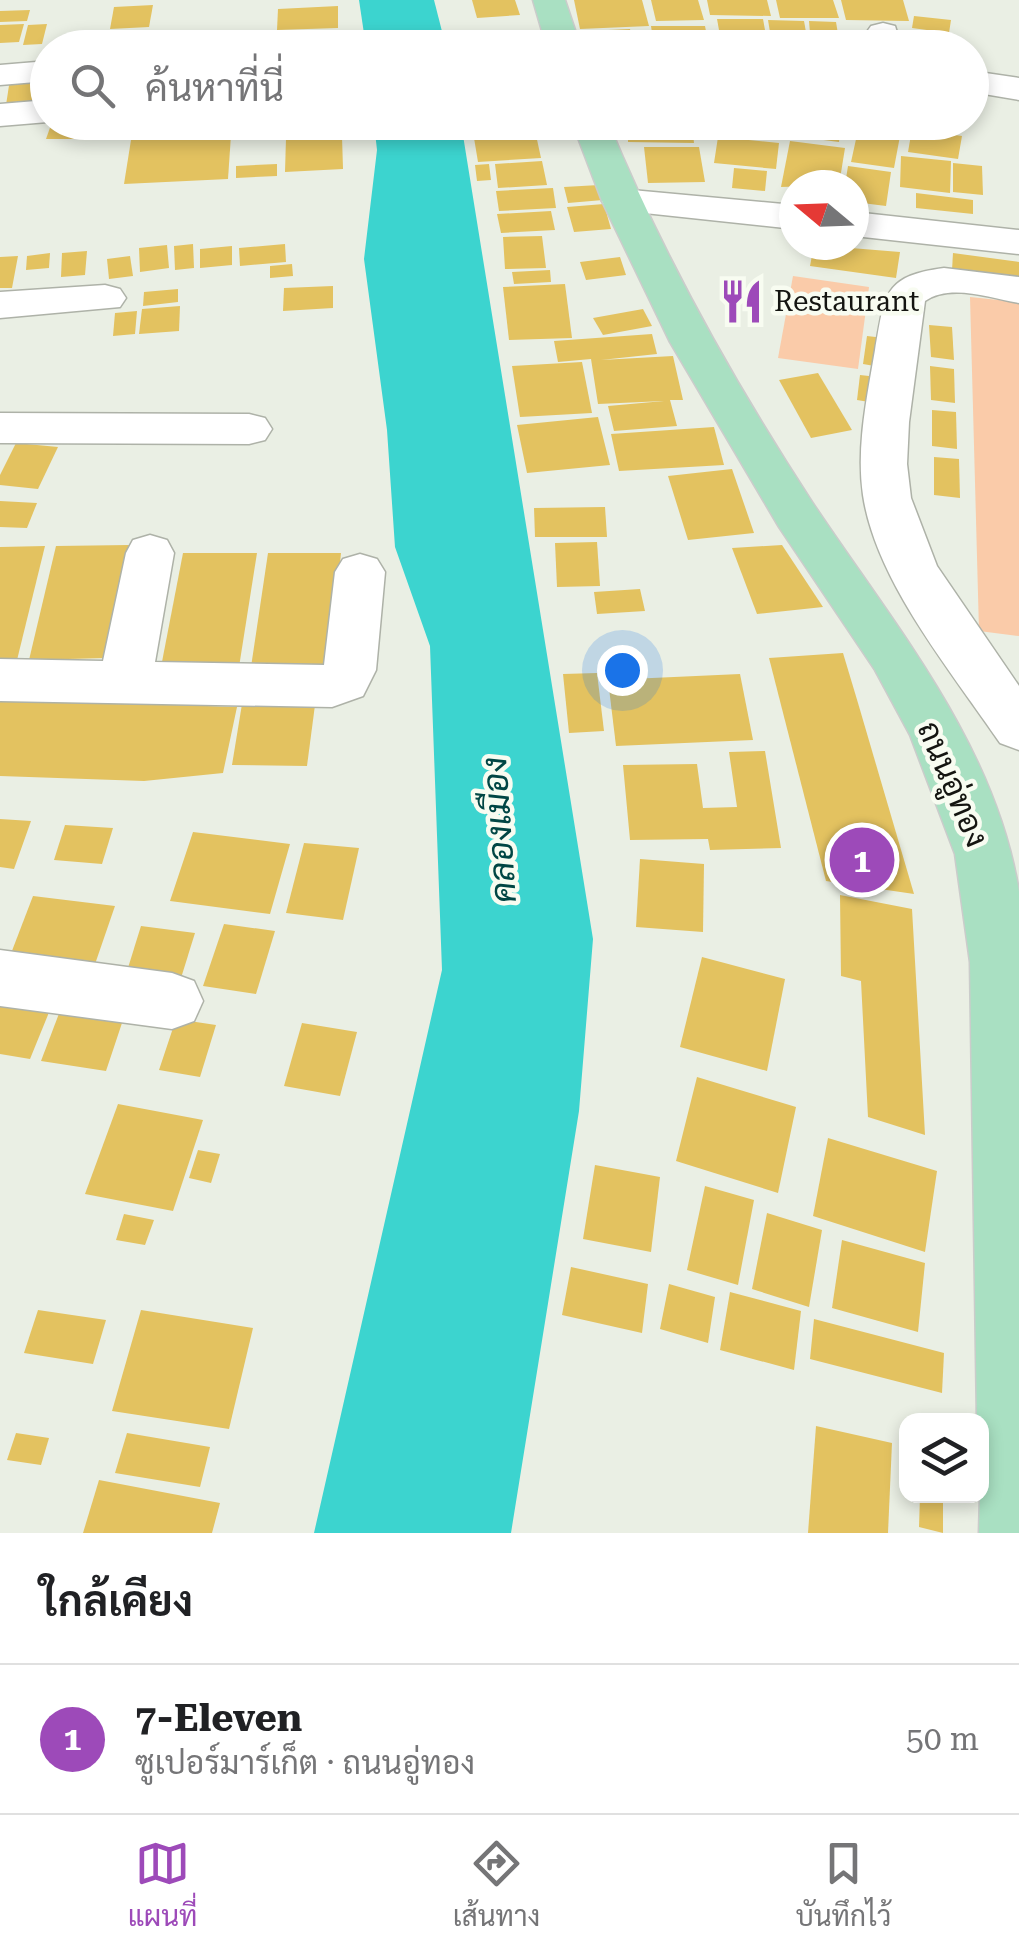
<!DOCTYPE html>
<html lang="th">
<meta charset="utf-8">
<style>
:root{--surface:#fff;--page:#f6f6f6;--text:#202124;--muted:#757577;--line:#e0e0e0;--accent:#9d4ab9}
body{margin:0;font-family:"Roboto Serif",Sarabun,serif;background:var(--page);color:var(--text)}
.controls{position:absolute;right:30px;bottom:30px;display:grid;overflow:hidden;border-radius:20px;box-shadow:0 5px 15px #0003}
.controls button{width:90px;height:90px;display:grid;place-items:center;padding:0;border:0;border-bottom:2px solid var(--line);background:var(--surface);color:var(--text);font:50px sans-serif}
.compass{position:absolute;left:779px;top:170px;width:90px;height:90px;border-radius:50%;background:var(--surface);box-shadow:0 5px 15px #0003;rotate:289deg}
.you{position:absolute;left:622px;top:670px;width:35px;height:35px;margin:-25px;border:8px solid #fff;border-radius:50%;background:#1a73e8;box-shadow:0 0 0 15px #1a73e833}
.badge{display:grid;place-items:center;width:65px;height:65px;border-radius:50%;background:var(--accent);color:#fff;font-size:32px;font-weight:700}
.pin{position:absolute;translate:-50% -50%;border:5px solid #fff;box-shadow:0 2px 10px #0006}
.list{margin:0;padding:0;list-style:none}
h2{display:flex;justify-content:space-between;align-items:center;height:130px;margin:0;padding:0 40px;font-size:42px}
h2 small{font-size:32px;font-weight:400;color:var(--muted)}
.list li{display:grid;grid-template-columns:65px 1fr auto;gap:30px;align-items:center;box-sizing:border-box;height:150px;padding:0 40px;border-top:2px solid var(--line)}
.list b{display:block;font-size:38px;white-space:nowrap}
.list p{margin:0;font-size:32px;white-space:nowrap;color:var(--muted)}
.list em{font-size:32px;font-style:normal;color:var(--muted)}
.icon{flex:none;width:55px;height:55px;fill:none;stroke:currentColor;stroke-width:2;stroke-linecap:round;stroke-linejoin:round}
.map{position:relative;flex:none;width:1019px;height:1533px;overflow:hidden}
.search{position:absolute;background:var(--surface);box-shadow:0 5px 15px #0003;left:30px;right:30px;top:30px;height:110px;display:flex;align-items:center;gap:25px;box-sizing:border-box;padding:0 35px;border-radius:55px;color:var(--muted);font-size:38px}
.sheet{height:280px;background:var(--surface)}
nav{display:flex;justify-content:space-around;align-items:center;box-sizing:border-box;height:140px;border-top:2px solid var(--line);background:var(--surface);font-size:28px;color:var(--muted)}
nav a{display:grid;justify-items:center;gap:5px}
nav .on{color:var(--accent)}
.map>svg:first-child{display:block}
.green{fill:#facba9}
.water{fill:#3cd4cf}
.building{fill:#e3c260}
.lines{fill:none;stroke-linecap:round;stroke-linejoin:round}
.minor-casing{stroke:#aeb2a8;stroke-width:3}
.major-casing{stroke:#cbcccb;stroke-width:3}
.minor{fill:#fff;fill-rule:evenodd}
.major{fill:#a9e0c2;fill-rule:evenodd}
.labels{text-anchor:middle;stroke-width:9;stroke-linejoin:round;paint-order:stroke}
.far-poi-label{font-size:28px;fill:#141511;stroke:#f8fcf1;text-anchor:start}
.street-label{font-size:32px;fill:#141511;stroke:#f8fcf1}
.water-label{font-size:35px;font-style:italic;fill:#004644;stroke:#f8fcf1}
</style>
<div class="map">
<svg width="1019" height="1533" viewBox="0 0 1019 1533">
<rect width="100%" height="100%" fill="#eaefe4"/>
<g class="green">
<path d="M793 276 869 287 858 369 778 358Z"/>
<path d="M970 297 1019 302V636L979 631Z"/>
</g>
<g class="water">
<path d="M359 0H434L446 47H366Z"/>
<path d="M374 123H461L593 939 579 1111 511 1533H314L442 970 430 646 395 547 387 430 364 259 377 150Z"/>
</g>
<g class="building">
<path d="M472 0H515L520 15 477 18Z"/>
<path d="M574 0H642L649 26 580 29Z"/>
<path d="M651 0H698L704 20 656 21Z"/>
<path d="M707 0H767L771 16 710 15Z"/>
<path d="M776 0H833L839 18H780Z"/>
<path d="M841 0H903L909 21 846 20Z"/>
<path d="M153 5 149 27 110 29 114 7Z"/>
<path d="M338 6V28L277 30 278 9Z"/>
<path d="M30 10 27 21 0 22V11Z"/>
<path d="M914 16 951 20 949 33 912 28Z"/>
<path d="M717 19H763L765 30H719Z"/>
<path d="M768 20 804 21 806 32H770Z"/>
<path d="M809 21 836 22 838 34 810 33Z"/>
<path d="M24 24 19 42 0 43V25Z"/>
<path d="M47 24 42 44 23 45 28 25Z"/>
<path d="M651 26H705L709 46H654Z"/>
<path d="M630 29 635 48H589L586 31Z"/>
<path d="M910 31 945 35 944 48 908 44Z"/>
<path d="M728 34H783L785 48H730Z"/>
<path d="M792 36H822L824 47H794Z"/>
<path d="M48 76V102L6 105 10 79Z"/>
<path d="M52 122H92L87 139H46Z"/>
<path d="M104 122H142L139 134 101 135Z"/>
<path d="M154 122H253L252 133 152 137Z"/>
<path d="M628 122 692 124 694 143 628 142Z"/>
<path d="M709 122H784L783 140 707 134Z"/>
<path d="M794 122H841L839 142 792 136Z"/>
<path d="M912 129 962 136 958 159 908 152Z"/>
<path d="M858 130 900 136 894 168 851 162Z"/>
<path d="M231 135 228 179 124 184 131 140Z"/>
<path d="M536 135 541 158 478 162 474 138Z"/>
<path d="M342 136 343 169 285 172 286 138Z"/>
<path d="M718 137 779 143 776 169 714 163Z"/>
<path d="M790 141 845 148 839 185 781 187Z"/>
<path d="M644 147H699L705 182 648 183Z"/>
<path d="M901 156 951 161 950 193 900 187Z"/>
<path d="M542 161 547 185 498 188 495 164Z"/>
<path d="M953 163 982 166 983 195 953 192Z"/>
<path d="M277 164V176L236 178V166Z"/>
<path d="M489 164 491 180 477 181 475 165Z"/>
<path d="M848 166 891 172 886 206 854 202V185H845Z"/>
<path d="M734 168 767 171 765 191 732 188Z"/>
<path d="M599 185 603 200 568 203 564 187Z"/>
<path d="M553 188 556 208 499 211 496 191Z"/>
<path d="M916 193 973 200V214L916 208Z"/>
<path d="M604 204 611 229 574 232 567 207Z"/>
<path d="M551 211 555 230 501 233 497 214Z"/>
<path d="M542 236 546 268 505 269 503 237Z"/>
<path d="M193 244 194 268 175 270 174 246Z"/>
<path d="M285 244 286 262 240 266 239 248Z"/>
<path d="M167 245 169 268 140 272 139 248Z"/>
<path d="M814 245 900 252 896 278 810 266Z"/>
<path d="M232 246V265L200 268V249Z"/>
<path d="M87 251 85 275 61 277 62 253Z"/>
<path d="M50 253 49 268 26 270 27 256Z"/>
<path d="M953 253 1019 262V279L952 270Z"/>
<path d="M18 256 12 288H0V257Z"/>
<path d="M130 256 133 276 109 279 107 259Z"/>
<path d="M620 257 626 275 586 280 580 262Z"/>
<path d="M292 264 293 276 270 278V266Z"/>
<path d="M550 270 551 282 514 284 512 272Z"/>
<path d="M565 284 572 338 509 340 503 287Z"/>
<path d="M333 286V308L283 311 284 288Z"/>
<path d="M178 289V302L143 306 144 292Z"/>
<path d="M180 306 179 331 139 334 142 309Z"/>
<path d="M643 309 652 326 603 335 593 318Z"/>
<path d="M137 311 135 334 113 336 115 313Z"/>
<path d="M929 325 952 327 954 360 931 357Z"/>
<path d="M652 334 657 354 601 360 673 356 683 400H670L677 426 614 431 608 406 664 401 598 404 591 359 558 362 554 341Z"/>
<path d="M867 336 884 338 880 367 863 364Z"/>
<path d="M582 362 592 413 520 417 512 366Z"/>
<path d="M930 366 954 369 955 403 931 400Z"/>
<path d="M818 373 852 430 811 438 779 380Z"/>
<path d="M860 375 878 377 875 403 857 400Z"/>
<path d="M932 410 956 412 957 449 932 446Z"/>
<path d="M598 417 610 465 527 473 517 425Z"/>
<path d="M714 427 724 465 619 471 611 434Z"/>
<path d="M16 443 58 447 38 489 0 485V475Z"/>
<path d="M934 457 959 459 960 498 934 495Z"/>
<path d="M732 469 754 533 688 540 668 476Z"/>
<path d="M0 501 37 503 27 528 0 527Z"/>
<path d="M605 507 607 537H535L534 508Z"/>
<path d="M597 542 600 586 557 587 555 543Z"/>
<path d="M129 545 107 658 29 660 56 546Z"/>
<path d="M782 545 823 607 757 614 732 548Z"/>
<path d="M45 546 17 660H0V547Z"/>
<path d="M183 553H257L239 667H161Z"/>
<path d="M268 553H341L330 667H251Z"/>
<path d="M640 589 645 611 597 614 594 592Z"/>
<path d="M843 653 858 703 914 894 826 881 769 658Z"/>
<path d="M597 673 604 731 569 733 563 674Z"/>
<path d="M740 674 753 740 616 746 608 680Z"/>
<path d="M0 699 237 707 223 773 144 781 0 776Z"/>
<path d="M242 704 315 705 307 766 232 765Z"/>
<path d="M765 751 781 848 710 850 708 839 630 840 623 765 697 764 703 808 737 807 729 752Z"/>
<path d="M0 819 31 821 14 869 0 867Z"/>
<path d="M65 825 113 828 102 864 54 860Z"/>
<path d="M193 832 290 844 270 914 170 901Z"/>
<path d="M304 843 359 848 343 920 286 913Z"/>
<path d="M640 859 704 864 703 932 636 927Z"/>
<path d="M840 895 912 909 925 1135 868 1117 861 981 841 976Z"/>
<path d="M33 896 115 906 94 967 10 956Z"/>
<path d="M224 924 275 931 256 994 203 986Z"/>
<path d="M141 926 195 933 181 978 127 971Z"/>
<path d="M702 957 785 979 767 1071 680 1047Z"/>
<path d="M0 996 52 1005 30 1059 0 1054Z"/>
<path d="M63 1003 126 1011 106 1071 41 1061Z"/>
<path d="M176 1019 216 1025 200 1077 159 1070Z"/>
<path d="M302 1023 357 1032 340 1096 284 1086Z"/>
<path d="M697 1077 796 1107 778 1193 676 1161Z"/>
<path d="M118 1104 203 1120 173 1211 85 1194Z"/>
<path d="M828 1138 937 1171 925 1252 813 1216Z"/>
<path d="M198 1150 220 1154 211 1183 189 1178Z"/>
<path d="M595 1165 660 1177 651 1252 583 1239Z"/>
<path d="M705 1186 754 1200 738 1285 687 1270Z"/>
<path d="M767 1213 822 1230 809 1307 752 1289Z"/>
<path d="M124 1214 154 1220 145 1245 116 1240Z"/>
<path d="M842 1240 925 1263 918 1332 832 1308Z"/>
<path d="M571 1267 648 1284 642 1333 562 1315Z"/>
<path d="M669 1284 715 1297 708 1343 660 1329Z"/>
<path d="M730 1292 801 1311 794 1370 720 1350Z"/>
<path d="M38 1310 106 1320 93 1364 24 1353Z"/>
<path d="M141 1310 253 1328 229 1429 112 1411Z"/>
<path d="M814 1319 944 1353 942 1393 810 1359Z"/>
<path d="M816 1426 892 1443 888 1533H808Z"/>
<path d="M16 1433 49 1438 41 1465 7 1460Z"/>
<path d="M127 1433 210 1447 200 1487 115 1473Z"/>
<path d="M99 1480 220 1503 212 1533H83Z"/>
<path d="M920 1496H943V1533L919 1527Z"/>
</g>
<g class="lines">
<defs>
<g id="minor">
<path d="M883 23 895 26 902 48H868L866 33 871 26Z"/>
<path d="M48 61V81L0 85V65Z"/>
<path d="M972 71 1019 78V100L972 92Z"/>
<path d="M48 100V122L0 126V104Z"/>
<path d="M621 189 794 205V229L607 209 602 201 607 193Z"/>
<path d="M854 212 1019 230V254L854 236Z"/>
<path d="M944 268 1019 277V303C991 298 950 283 925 301L909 422 907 464 911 498 937 566 1019 686V750L1000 743C952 672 876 582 863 495 856 447 867 397 875 350 885 296 882 276 944 268Z"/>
<path d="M105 285 120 289 126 298 120 307 0 318V292Z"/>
<path d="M0 413 249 414 265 418 272 429 265 440 249 444 0 443Z"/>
<path d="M150 535 167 540 174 553 155 662 324 665 335 572 343 559 360 554 377 559 385 572 376 670 363 696 332 707 0 701V659L103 661 126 553 133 540Z"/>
<path d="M0 950 172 973 194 981 203 1001 194 1021 172 1029 0 1006Z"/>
</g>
<g id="major">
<path d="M533 0H565L581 48H547Z"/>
<path d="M572 122H608C663 256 733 381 812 502 893 624 995 743 1019 892V1533H979L982 1420H977L970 962 955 854 910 735 875 670 779 527 670 342 602 201Z"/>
</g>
</defs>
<use href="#minor" class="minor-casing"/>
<use href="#major" class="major-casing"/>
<use href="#minor" class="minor"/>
<use href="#major" class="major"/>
</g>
<defs>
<symbol id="restaurant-bare" viewBox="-9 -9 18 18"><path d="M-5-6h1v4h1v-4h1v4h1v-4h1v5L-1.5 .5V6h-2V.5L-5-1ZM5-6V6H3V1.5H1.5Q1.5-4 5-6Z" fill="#9d4ab9" stroke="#f8fcf1" stroke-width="2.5" paint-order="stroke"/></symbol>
</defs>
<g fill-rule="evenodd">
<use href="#restaurant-bare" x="710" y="270" width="63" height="63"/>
</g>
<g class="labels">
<g class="far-poi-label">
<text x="774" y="311">Restaurant</text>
</g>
<g class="street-label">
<text transform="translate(953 784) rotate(67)" y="11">ถนนอู่ทอง</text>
</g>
<g class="water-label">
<text transform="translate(499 830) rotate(-94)" y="12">คลองเมือง</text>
</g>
</g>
</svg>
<div class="controls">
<button><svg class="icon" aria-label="layers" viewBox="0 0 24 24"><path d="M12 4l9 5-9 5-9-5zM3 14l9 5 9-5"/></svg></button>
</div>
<svg class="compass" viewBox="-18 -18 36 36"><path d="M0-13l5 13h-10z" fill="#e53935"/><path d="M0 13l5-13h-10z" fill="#757577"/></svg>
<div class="you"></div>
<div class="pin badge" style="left:862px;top:860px">1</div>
<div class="search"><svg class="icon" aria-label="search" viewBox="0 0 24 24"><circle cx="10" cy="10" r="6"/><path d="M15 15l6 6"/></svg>ค้นหาที่นี่</div>
</div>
<section class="sheet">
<h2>ใกล้เคียง<small></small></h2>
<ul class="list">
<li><span class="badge">1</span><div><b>7-Eleven</b><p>ซูเปอร์มาร์เก็ต · ถนนอู่ทอง</p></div><em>50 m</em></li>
</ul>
</section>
<nav>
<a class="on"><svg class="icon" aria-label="map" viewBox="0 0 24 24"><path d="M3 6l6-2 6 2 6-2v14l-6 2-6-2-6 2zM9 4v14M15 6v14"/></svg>แผนที่</a>
<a><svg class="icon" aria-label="directions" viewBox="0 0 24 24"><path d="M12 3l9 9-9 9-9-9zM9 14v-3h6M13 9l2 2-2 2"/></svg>เส้นทาง</a>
<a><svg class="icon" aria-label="saved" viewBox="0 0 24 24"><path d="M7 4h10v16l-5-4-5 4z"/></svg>บันทึกไว้</a>
</nav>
